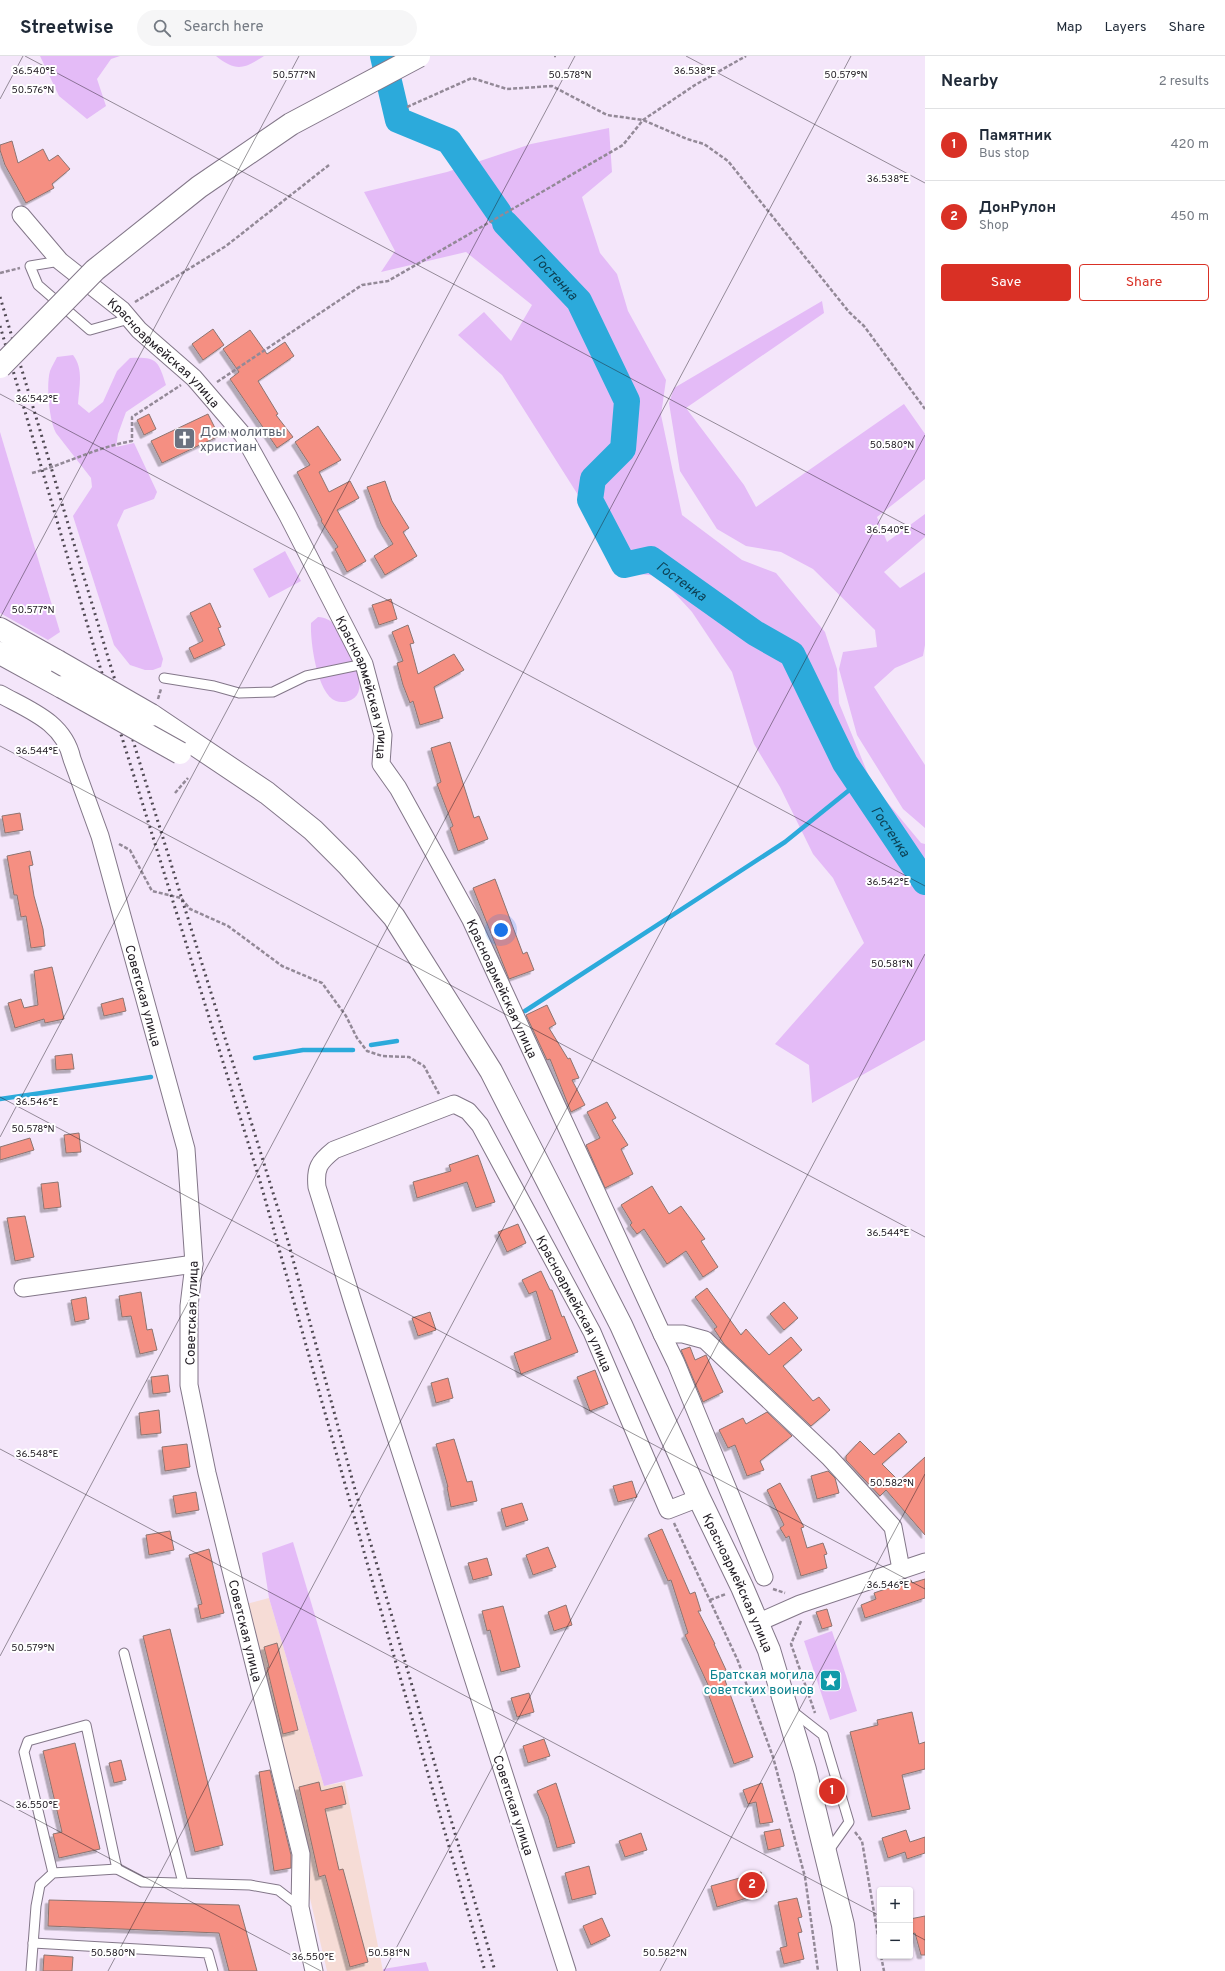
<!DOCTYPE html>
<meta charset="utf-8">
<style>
:root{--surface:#fff;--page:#f6f6f7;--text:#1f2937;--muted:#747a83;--line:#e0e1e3;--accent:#d93025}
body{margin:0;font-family:Overpass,sans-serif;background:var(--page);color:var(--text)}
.controls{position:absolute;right:12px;bottom:12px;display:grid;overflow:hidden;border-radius:4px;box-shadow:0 1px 3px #0004}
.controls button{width:36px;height:36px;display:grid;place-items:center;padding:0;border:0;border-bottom:1px solid var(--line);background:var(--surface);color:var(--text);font:20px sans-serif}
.you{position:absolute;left:501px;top:874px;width:14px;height:14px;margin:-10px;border:3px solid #fff;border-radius:50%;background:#1a73e8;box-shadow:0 0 0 6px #1a73e833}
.badge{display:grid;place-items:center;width:26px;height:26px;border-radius:50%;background:var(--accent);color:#fff;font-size:13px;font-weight:700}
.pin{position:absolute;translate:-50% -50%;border:2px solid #fff;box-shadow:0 1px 4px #0006}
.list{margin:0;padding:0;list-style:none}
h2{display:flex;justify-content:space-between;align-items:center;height:52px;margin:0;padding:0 16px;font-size:17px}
h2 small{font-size:13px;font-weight:400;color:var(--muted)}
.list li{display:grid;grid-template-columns:26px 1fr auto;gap:12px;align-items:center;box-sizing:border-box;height:72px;padding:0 16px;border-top:1px solid var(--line)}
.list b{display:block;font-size:15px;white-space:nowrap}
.list p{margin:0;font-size:13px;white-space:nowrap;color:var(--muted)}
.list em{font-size:13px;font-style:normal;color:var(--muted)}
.actions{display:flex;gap:8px;padding:12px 16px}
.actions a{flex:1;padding:9px 0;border:1px solid var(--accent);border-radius:4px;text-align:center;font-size:14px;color:var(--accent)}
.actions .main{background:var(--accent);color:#fff}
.icon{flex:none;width:22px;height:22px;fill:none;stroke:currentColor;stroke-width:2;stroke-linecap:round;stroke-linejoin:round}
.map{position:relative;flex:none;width:925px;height:1915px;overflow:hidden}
header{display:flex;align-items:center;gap:24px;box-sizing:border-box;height:56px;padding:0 20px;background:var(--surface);border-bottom:1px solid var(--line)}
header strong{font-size:19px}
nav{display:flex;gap:22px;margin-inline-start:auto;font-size:14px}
.search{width:280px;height:36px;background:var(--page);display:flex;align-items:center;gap:10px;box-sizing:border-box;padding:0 14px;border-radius:22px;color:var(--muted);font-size:15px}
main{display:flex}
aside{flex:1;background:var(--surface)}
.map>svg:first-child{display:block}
.industrial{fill:#f6dcd6}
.green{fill:#e4bbf7}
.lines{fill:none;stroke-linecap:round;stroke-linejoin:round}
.stream{stroke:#2caadb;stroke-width:4.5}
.river{stroke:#2caadb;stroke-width:26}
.building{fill:#f58f82;stroke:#8c7470;filter:url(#shadow)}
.lane-casing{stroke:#837789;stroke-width:11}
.street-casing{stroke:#837789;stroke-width:19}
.primary-casing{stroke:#837789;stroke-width:24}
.path{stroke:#938997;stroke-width:2.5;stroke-dasharray:4 2;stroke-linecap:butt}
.lane{stroke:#fff;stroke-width:9}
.street{stroke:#fff;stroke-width:17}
.primary{stroke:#fff;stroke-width:22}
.rail{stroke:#514a54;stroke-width:3;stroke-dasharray:2 4;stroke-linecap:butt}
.primary-bridge-casing{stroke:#837789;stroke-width:24;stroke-linecap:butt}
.primary-bridge{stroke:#fff;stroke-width:22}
.ticks{fill:none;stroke:#201b22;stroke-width:1;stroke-opacity:0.45}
.labels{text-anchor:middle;stroke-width:4;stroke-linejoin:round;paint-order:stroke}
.street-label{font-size:13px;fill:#201b22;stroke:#fff}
.worship-label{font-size:13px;fill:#5b616d;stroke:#fff;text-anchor:start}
.culture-label{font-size:13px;fill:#0d838f;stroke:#fff;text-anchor:end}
.water-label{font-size:14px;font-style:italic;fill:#0d4155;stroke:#fff}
.ticks-label{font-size:10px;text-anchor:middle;fill:#201b22;stroke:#fff;stroke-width:4;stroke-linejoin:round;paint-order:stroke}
</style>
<header>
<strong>Streetwise</strong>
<div class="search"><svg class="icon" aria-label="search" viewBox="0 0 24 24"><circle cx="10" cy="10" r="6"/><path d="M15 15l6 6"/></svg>Search here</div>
<nav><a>Map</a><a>Layers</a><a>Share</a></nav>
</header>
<main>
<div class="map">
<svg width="925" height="1915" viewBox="0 0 925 1915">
<defs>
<filter id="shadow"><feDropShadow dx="-3.5" dy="3.5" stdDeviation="0" flood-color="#0004"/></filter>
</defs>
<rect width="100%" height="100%" fill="#f4e6fa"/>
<path class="industrial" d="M269 1542 324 1730 345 1726 383 1915H327L309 1838 310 1809 246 1548Z"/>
<g class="green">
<path d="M40 0H120L111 3 97 23 106 50 87 63 59 40Z"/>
<path d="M216 0H264C244 13 236 16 216 0Z"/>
<path d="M609 72 612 116 582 141 600 197 617 218 628 255 666 324 661 359 682 459 742 504 776 517 825 576 837 613 839 647 872 728 921 787 925 788V984L812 1047 809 1009 775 988 864 887 833 822 813 798 780 731 754 688 732 616 692 556 659 520 618 516 592 461 502 319 458 279 484 256 511 285 532 249 466 196 381 216 395 195 364 136 447 116 531 88Z"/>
<path d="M822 245 824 257 686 352 744 429 756 451 904 348 925 378V423L877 461 887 486 925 458V481L884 516 900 532 925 516V589L923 600 895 612 874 631 925 709V772L903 753 857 679 839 613 843 596 877 591 875 574 813 513 781 496 746 490 717 473 680 415 669 347 674 332Z"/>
<path d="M73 299C84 313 79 331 78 348L89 357 103 346 117 315 130 302C157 301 158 304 166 329L126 356 118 378 116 391 134 387 157 436 154 443 124 454 117 469 163 603 161 611 153 614H145L130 609 114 589 73 460 92 431 91 422 56 377C49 364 46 329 50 315 52 310 55 305 57 301Z"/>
<path d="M0 376 60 576 48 584 0 557Z"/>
<path d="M285 495 301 525 269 542 253 513Z"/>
<path d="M318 561C333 562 339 573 345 586 351 598 371 635 351 644 347 646 341 647 336 645 317 638 310 585 311 567Z"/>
<path d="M293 1486 363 1720 324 1730 269 1542 262 1497Z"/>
<path d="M832 1575 857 1655 830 1664 804 1585Z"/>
<path d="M426 1906 429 1915H383V1913Z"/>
</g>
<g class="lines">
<g class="stream">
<path d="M525 955 785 786 858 727"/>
<path d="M371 989 397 985"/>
<path d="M255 1002 303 994H353"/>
<path d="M0 1043 151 1021"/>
</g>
<g class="river">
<path d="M383 0 398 64 449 85 499 157"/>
<path id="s1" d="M505 167 579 245 627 345 623 393 593 423 590 444 624 509 651 503 755 577 792 598 845 707 925 826"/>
</g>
</g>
<g class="building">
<path d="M12 85 18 107 43 93 49 105 58 99 70 113 52 128 54 132 26 147 5 109 0 94V89Z"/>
<path d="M213 273 224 289 203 304 192 288Z"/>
<path d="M250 274 267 298 285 286 294 300 258 325 278 358 276 359 293 381 277 392 230 323 239 316 223 293Z"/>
<path d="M149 358 156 373 144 379 137 364Z"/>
<path d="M208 358 219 380 162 407 151 385Z"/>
<path d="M318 370 341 404 319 416 329 436 350 425 359 442 337 454 366 505 347 516 335 493 338 491 321 465 322 464 297 416 310 409 295 386Z"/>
<path d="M385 425 392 445 409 472 403 476 417 500 385 519 374 500 393 488 381 468 367 431Z"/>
<path d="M391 543 397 563 379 569 372 549Z"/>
<path d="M210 547 221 571 218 572 225 589 194 603 189 592 203 585 190 557Z"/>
<path d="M408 569 414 587 410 588 418 618 454 598 464 614 434 631 443 662 420 669 413 645 410 647 403 629 397 607 403 605 392 576Z"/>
<path d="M450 686 474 762 479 760 488 783 458 795 450 772 453 770 437 728 441 726 431 692Z"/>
<path d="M20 757 23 774 5 777 2 760Z"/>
<path d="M30 795 33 809 29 810 34 840 43 873 45 890 31 892 26 860 21 861 17 839H14L7 800Z"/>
<path d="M495 823 523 898 527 896 534 914 509 923 473 832Z"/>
<path d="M52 911 64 963 45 967 44 963 15 972 8 947 21 943 24 952 38 949 34 915Z"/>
<path d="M123 942 126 955 104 960 101 948Z"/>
<path d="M547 949 556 968 549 972 568 1003 570 1002 579 1022 572 1024 585 1049 571 1056 550 1003 547 1004 526 959Z"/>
<path d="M72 998 74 1013 56 1014 55 1000Z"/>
<path d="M607 1046 616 1062 612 1064 628 1089 621 1093 633 1118 605 1132 586 1089 600 1082 587 1056Z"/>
<path d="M79 1077 81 1096 66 1097 64 1079Z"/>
<path d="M30 1082 34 1094 0 1104V1091Z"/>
<path d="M478 1099 495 1146 476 1152 467 1126 417 1142 413 1126 451 1115 449 1109Z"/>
<path d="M58 1126 61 1151 44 1153 41 1128Z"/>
<path d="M652 1130 669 1158 681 1150 705 1183 701 1185 718 1211 703 1221 686 1195 667 1208 644 1173 637 1178 630 1169 632 1167 621 1149Z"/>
<path d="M25 1160 34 1201 15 1205 7 1162Z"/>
<path d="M518 1168 526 1187 507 1196 498 1176Z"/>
<path d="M541 1215 550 1234H552L562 1261 564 1260 578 1296 521 1318 514 1297 551 1283 536 1235 529 1238 522 1224Z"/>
<path d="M707 1232 741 1279 746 1273 769 1299 791 1281 802 1294 783 1310 813 1345 819 1341 830 1354 811 1370 724 1288 714 1273 717 1271 695 1241Z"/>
<path d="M141 1236 147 1274 152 1273 157 1294 140 1298 131 1260 122 1261 119 1240Z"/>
<path d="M86 1241 89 1263 75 1266 71 1244Z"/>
<path d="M784 1246 798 1262 784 1274 770 1258Z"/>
<path d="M430 1256 436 1274 418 1280 412 1262Z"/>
<path d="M690 1291 695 1304 706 1299 723 1336 703 1346 681 1294Z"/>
<path d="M595 1314 608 1348 590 1355 577 1321Z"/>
<path d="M168 1319 170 1336 153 1338 151 1321Z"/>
<path d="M448 1322 453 1342 436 1347 431 1327Z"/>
<path d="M159 1354 161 1377 141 1379 139 1357Z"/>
<path d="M767 1356 792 1380 760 1405 764 1414 747 1420 735 1389 728 1392 719 1374 743 1362 746 1368Z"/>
<path d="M899 1377 907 1386 882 1408 899 1425 925 1401V1479L886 1434 880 1440 846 1404V1400L860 1385 874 1399Z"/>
<path d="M454 1383 467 1426 472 1425 477 1445 451 1451 447 1431H448L436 1388Z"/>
<path d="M187 1388 190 1411 165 1415 162 1391Z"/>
<path d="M828 1415 835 1422 839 1437 817 1443 811 1420Z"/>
<path d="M632 1425 637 1441 618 1446 613 1430Z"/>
<path d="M780 1427 804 1471 801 1472 807 1492 823 1487 827 1498 824 1499 827 1512 801 1520 789 1480 786 1482 780 1472 784 1469 767 1434Z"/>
<path d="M196 1436 199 1454 176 1458 173 1440Z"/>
<path d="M522 1447 528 1464 506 1471 501 1453Z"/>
<path d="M662 1473 690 1538 695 1536 701 1555H698L715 1588H714L726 1614 722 1616 753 1701 734 1708 706 1632 709 1631 685 1579 688 1577 671 1524 668 1525 648 1479Z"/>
<path d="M170 1475 174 1494 149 1499 146 1479Z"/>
<path d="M548 1491 556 1511 533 1519 526 1499Z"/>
<path d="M209 1493 224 1557 201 1563 198 1549 202 1548 189 1499Z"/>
<path d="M487 1502 492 1519 473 1524 468 1507Z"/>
<path d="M925 1523V1542L865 1562 861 1549 876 1543 874 1537 911 1524 912 1527Z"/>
<path d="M566 1549 572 1569 554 1575 548 1556Z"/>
<path d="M503 1550 520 1611 501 1616 490 1574 487 1575 482 1555Z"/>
<path d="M827 1553 832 1570 822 1573 816 1556Z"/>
<path d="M170 1573 223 1789 195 1796 143 1580Z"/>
<path d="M277 1587 298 1674 283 1678 267 1612 269 1611 264 1591Z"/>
<path d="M529 1637 534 1656 517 1661 511 1642Z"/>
<path d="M912 1656 919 1688 925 1686V1713L902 1719 910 1753 872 1761 850 1676 878 1669 877 1664Z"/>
<path d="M544 1683 550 1700 528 1707 523 1690Z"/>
<path d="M75 1687 100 1793 59 1802 53 1778 62 1776 43 1695Z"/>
<path d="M121 1704 126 1724 114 1727 109 1707Z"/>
<path d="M270 1714 291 1799V1812L274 1815 259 1716Z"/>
<path d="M319 1726 321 1735 342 1730 346 1748 325 1753 339 1814 343 1813 368 1906 350 1911 325 1819 319 1821 299 1731Z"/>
<path d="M556 1727 575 1787 557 1792 548 1760 537 1735Z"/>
<path d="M762 1727 773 1766 760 1768 756 1746 748 1748 743 1734Z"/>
<path d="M780 1773 784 1790 768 1794 764 1776Z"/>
<path d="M906 1774 910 1786 925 1781V1797L907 1803 905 1796 888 1802 882 1782Z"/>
<path d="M641 1777 647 1794 625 1801 619 1785Z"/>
<path d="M589 1810 596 1838 572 1844 565 1817Z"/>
<path d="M761 1816 767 1836 717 1851 711 1830Z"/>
<path d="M797 1842 802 1861 798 1862 802 1876 798 1877 804 1903 784 1908 780 1892 787 1890 778 1846Z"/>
<path d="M49 1844 239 1849 257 1915H229L219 1877 48 1870Z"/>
<path d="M925 1860V1899H921L915 1877 910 1878V1863Z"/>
<path d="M602 1862 610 1880 591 1889 583 1870Z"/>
<path d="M44 1899 73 1901 72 1915H43Z"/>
</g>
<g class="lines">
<defs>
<g id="lane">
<path d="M60 205 30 210 38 229 90 274 129 263"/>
<path d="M164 622 214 630 239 637 273 636 306 620 364 608"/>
<path d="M124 1597 183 1827"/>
<path d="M791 1654 823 1679 849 1766 827 1797"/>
<path d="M53 1817 24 1696 28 1685 86 1669 117 1813"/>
<path d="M33 1887 208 1897 213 1915"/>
<path d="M31 1915 36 1850 40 1829 53 1817 117 1813 142 1826 250 1829 278 1834 300 1851"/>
</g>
<g id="street">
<path id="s2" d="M21 159 60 205 122 254 139 274 194 322 243 379 288 460 364 608 383 679 381 708 398 732 471 864 662 1278H683L705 1284 829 1401 893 1471 901 1513"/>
<path id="s3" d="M0 638C29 654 64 666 72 703L100 780 186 1093 194 1208 189 1250V1329L207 1417 301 1798 300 1851 314 1915"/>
<path d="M23 1232 194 1208"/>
<path d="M662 1278 676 1307 764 1521"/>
<path d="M757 1567 800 1548 925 1506"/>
<path id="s4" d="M567 1915 354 1250 317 1131C315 1112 319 1106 334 1094L454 1048 468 1055 480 1069 592 1276 668 1454 699 1442"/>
</g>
<g id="primary">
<path d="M0 573 57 605"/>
<path d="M0 597 62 631"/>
<path id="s5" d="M151 659 267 737 313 774 348 809 394 861 491 1015 621 1269 699 1442 742 1531 769 1594 805 1714 843 1869 849 1915"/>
</g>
</defs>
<use href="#lane" class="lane-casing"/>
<use href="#street" class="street-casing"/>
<use href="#primary" class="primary-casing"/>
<g class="path">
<path d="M554 0H556"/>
<path d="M407 51 472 22 507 33 552 30 607 59 643 64 687 83 704 88 728 105 849 256 864 270 925 353"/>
<path d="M0 217 20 212"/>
<path d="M135 246 226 190 329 109"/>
<path d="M217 326 362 229 388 225 623 89 643 64 695 29 746 0"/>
<path d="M32 417C66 408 97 391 132 385V361L181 329"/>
<path d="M158 643 161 633"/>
<path d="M175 737 188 722"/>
<path d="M119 788 130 794 152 835 181 842 190 853 228 870 282 910 322 927 346 960 357 982 367 995 382 1000 409 1001 424 1010 439 1038"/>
<path d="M674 1467 738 1605 773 1701 805 1821 818 1915"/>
<path d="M773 1533 785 1537"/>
<path d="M710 1544 726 1538"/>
<path d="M801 1565 791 1588 815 1657"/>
<path d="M855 1776 862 1785 880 1892"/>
<path d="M881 1900 884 1915"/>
</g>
<use href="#lane" class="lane"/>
<use href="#street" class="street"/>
<use href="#primary" class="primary"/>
<g class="rail">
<path d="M0 241 141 711 288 1185 354 1430 495 1915"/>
<path d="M0 270 96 598 260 1125 366 1503 485 1915"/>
</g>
<defs>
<g id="primary-bridge">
<path d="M0 311 95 214 199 131 291 68 419 0"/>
<path d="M57 605 151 659"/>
<path d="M62 631 180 697"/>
</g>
</defs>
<use href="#primary-bridge" class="primary-bridge-casing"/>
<use href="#primary-bridge" class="primary-bridge"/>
</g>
<path class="ticks" d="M25 0 925 479M686 0 925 127M0 43 23 0M0 338 925 830M0 562 299 0M0 690 925 1181M0 1041 925 1533M0 1081 575 0M0 1393 880 1860M0 1600 851 0M0 1744 321 1915M910 1876 925 1884M108 1915 925 379M384 1915 925 898M660 1915 925 1418"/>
<defs>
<symbol id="church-square" viewBox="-11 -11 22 22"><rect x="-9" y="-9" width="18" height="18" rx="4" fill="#6b7280" stroke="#fff"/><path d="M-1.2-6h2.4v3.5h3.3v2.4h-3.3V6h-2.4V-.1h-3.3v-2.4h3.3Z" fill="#fff"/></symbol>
<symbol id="sight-square" viewBox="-11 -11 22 22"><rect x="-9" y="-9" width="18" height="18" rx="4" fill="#0f9aa8" stroke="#fff"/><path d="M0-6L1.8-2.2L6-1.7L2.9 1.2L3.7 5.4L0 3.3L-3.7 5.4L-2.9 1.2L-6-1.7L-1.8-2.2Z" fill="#fff"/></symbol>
</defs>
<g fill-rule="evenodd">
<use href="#church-square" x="172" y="370" width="25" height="25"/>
<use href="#sight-square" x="818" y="1612" width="25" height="25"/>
</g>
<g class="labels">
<g class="street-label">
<text dy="5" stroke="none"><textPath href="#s2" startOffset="199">Красноармейская улица</textPath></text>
<text dy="5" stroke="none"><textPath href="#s2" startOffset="595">Красноармейская улица</textPath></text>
<text dy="5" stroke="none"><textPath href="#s2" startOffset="931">Красноармейская улица</textPath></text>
<text dy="5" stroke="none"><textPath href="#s3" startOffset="348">Советская улица</textPath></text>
<text dy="5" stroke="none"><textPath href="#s4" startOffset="1231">Красноармейская улица</textPath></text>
<text transform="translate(191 1257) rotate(-88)" y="5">Советская улица</text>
<text dy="5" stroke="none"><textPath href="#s5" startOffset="1068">Красноармейская улица</textPath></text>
<text dy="5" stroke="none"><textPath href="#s3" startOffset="996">Советская улица</textPath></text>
<text transform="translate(514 1749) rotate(72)" y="5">Советская улица</text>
</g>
<g class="worship-label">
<text x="200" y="380">Дом молитвы<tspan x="200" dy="15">христиан</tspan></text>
</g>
<g class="culture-label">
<text x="814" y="1623">Братская могила<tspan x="814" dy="15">советских воинов</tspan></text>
</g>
<g class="water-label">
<text dy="5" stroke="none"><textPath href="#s1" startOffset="74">Гостенка</textPath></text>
<text dy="5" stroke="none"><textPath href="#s1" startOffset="469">Гостенка</textPath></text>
<text dy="5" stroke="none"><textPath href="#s1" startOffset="805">Гостенка</textPath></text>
</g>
</g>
<g class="ticks-label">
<text x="34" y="18">36.540°E</text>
<text x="695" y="18">36.538°E</text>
<text x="294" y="22">50.577°N</text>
<text x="570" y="22">50.578°N</text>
<text x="846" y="22">50.579°N</text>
<text x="33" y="37">50.576°N</text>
<text x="888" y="126">36.538°E</text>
<text x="37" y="346">36.542°E</text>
<text x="892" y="392">50.580°N</text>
<text x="888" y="477">36.540°E</text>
<text x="33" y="557">50.577°N</text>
<text x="37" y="698">36.544°E</text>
<text x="888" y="829">36.542°E</text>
<text x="892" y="911">50.581°N</text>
<text x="37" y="1049">36.546°E</text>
<text x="33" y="1076">50.578°N</text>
<text x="888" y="1180">36.544°E</text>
<text x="37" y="1401">36.548°E</text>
<text x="892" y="1430">50.582°N</text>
<text x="888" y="1532">36.546°E</text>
<text x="33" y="1595">50.579°N</text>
<text x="37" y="1752">36.550°E</text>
<text x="113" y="1900">50.580°N</text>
<text x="389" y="1900">50.581°N</text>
<text x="665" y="1900">50.582°N</text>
<text x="313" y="1904">36.550°E</text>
</g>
</svg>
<div class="controls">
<button>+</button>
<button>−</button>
</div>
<div class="you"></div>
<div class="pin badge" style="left:832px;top:1735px">1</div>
<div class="pin badge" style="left:752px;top:1829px">2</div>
</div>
<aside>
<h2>Nearby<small>2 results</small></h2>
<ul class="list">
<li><span class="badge">1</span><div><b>Памятник</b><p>Bus stop</p></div><em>420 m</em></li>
<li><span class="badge">2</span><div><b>ДонРулон</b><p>Shop</p></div><em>450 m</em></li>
</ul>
<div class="actions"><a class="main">Save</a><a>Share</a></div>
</aside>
</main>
